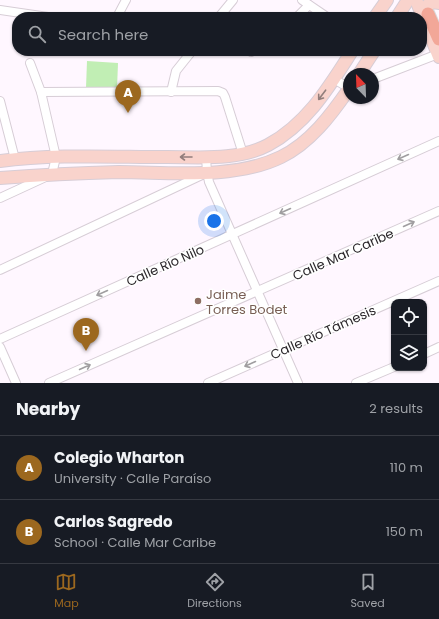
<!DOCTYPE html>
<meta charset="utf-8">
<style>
:root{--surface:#171b24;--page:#20242c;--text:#f1f3f6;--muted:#9ea1a6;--line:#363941;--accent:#9c681f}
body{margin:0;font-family:Poppins,sans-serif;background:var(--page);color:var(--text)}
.controls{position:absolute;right:12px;bottom:12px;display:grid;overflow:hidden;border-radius:8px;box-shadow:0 1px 3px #0004}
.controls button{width:36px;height:36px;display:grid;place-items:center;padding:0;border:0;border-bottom:1px solid var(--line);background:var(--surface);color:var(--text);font:20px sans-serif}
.compass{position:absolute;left:343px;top:68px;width:36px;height:36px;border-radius:50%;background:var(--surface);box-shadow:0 1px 3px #0004;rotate:337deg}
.you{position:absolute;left:214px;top:221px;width:14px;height:14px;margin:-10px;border:3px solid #fff;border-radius:50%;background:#1a73e8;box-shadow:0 0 0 6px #1a73e833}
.badge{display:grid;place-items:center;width:26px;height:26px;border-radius:50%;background:var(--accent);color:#fff;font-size:13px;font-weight:700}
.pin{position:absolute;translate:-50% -33px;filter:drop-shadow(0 1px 2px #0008)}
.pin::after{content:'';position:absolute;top:21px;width:14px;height:12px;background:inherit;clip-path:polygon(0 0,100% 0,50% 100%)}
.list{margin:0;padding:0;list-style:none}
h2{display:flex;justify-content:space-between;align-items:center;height:52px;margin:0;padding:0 16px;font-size:17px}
h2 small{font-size:13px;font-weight:400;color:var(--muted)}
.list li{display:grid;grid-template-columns:26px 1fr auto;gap:12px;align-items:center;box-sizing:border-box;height:64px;padding:0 16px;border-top:1px solid var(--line)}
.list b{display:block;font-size:15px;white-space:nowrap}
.list p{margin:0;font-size:13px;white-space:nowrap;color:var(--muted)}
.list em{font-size:13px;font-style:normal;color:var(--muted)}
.icon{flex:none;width:22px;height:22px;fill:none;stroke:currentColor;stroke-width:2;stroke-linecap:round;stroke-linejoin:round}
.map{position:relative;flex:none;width:439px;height:383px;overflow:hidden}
.search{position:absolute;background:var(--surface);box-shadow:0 1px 3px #0004;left:12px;right:12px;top:12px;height:44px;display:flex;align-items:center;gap:10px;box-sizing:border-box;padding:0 14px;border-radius:16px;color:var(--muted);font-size:15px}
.sheet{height:180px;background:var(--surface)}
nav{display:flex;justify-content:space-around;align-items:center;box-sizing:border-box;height:56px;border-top:1px solid var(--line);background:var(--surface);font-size:11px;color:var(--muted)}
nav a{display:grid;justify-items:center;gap:2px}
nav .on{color:var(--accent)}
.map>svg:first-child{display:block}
.green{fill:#c1eeb4}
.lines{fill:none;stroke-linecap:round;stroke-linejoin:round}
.minor-casing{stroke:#d7cdd6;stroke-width:10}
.secondary-casing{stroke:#d7cdd6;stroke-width:14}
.primary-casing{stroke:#d9d8d9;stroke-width:15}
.minor{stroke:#fff;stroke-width:8}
.secondary{stroke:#f9d3cc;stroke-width:12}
.primary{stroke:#f2a798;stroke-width:13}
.oneway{stroke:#927e7c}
.oneway2{stroke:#a09ea0}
.education-dot{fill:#8d6e63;stroke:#fff;stroke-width:1.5}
.labels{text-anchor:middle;stroke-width:3;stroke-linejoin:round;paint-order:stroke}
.street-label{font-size:13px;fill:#2c282c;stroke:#fff}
.education-label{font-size:13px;fill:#785e54;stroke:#fff;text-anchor:start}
</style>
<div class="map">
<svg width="439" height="383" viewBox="0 0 439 383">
<rect width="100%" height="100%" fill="#fff7ff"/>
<path class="green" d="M87 61 118 63 117 89 86 88Z"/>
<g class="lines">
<defs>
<g id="minor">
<path d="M302 0 327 17"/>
<path d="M0 10 48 17"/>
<path d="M117 17 126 0"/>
<path d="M219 17 233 0"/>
<path d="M297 17 309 5"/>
<path d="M251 52 253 51"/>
<path d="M334 79 349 88"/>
<path d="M373 79 438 54"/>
<path d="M41 92 218 91 223 93 225 97 243 154"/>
<path d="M171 92 176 71 192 51"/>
<path d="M0 101 15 159"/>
<path d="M206 157 207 172 209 182 298 383"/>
<path d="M0 198 52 174 56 157 41 92 30 63"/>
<path d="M0 270 202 175"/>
<path d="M0 339 439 141"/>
<path d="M0 347 16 383"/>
<path d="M424 354 439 347"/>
<path d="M49 383 439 211"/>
<path d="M208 383 439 281"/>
<path d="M356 383 394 367"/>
</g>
<g id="secondary">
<path d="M416 0 439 57"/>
<path d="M423 16C425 8 428 0 439 3"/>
<path d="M375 17 387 0"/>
<path d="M397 17 408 0"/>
<path d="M359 74 374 51"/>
<path d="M0 161C55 154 112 157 167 157 199 157 238 161 268 145 307 124 329 87 352 51"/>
<path d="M0 178C39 175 79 173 119 172 169 172 234 180 281 157 310 143 331 115 349 89"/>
</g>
<path id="primary" d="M428 14 439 39"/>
</defs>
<use href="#minor" class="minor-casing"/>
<use href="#secondary" class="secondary-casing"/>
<use href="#primary" class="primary-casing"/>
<use href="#minor" class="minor"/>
<use href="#secondary" class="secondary"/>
<use href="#primary" class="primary"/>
</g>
<defs><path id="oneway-shaft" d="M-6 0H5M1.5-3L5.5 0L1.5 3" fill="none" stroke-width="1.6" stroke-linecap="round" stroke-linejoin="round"/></defs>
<g class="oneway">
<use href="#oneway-shaft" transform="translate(322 95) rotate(127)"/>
<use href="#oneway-shaft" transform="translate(186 157) rotate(180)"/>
</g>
<g class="oneway2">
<use href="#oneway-shaft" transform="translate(403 157) rotate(156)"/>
<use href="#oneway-shaft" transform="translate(285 211) rotate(156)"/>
<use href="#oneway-shaft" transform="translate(409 224) rotate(-24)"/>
<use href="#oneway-shaft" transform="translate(102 293) rotate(156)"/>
<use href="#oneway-shaft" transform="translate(250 364) rotate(156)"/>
<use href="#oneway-shaft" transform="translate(85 367) rotate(-24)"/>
</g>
<circle class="education-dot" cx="198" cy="301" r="4"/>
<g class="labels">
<g class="street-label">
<text transform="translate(343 254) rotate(-24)" y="5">Calle Mar Caribe</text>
<text transform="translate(165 265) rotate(-24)" y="5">Calle Río Nilo</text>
<text transform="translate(323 332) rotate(-24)" y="5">Calle Río Támesis</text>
</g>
<g class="education-label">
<text x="206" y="299">Jaime<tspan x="206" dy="15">Torres Bodet</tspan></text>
</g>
</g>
</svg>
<div class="controls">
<button><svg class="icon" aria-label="locate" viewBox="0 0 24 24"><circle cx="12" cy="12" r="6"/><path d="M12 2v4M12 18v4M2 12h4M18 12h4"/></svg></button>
<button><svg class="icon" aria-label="layers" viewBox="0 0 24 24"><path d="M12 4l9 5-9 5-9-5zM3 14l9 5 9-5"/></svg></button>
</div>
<svg class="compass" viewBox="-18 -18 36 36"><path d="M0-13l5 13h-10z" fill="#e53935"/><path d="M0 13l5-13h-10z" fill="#9ea1a6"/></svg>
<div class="you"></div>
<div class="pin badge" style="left:128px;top:113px">A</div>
<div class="pin badge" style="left:86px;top:351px">B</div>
<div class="search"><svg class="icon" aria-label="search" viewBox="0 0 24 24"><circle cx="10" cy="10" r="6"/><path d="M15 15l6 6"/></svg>Search here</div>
</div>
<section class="sheet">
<h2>Nearby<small>2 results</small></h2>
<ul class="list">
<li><span class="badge">A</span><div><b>Colegio Wharton</b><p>University · Calle Paraíso</p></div><em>110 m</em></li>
<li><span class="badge">B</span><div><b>Carlos Sagredo</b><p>School · Calle Mar Caribe</p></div><em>150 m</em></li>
</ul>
</section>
<nav>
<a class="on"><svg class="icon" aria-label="map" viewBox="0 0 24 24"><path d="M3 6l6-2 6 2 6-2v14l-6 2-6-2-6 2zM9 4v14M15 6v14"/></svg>Map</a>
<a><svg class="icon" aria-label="directions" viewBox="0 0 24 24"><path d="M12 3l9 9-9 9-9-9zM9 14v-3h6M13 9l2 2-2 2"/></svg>Directions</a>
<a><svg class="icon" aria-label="saved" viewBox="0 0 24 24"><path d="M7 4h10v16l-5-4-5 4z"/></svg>Saved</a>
</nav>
